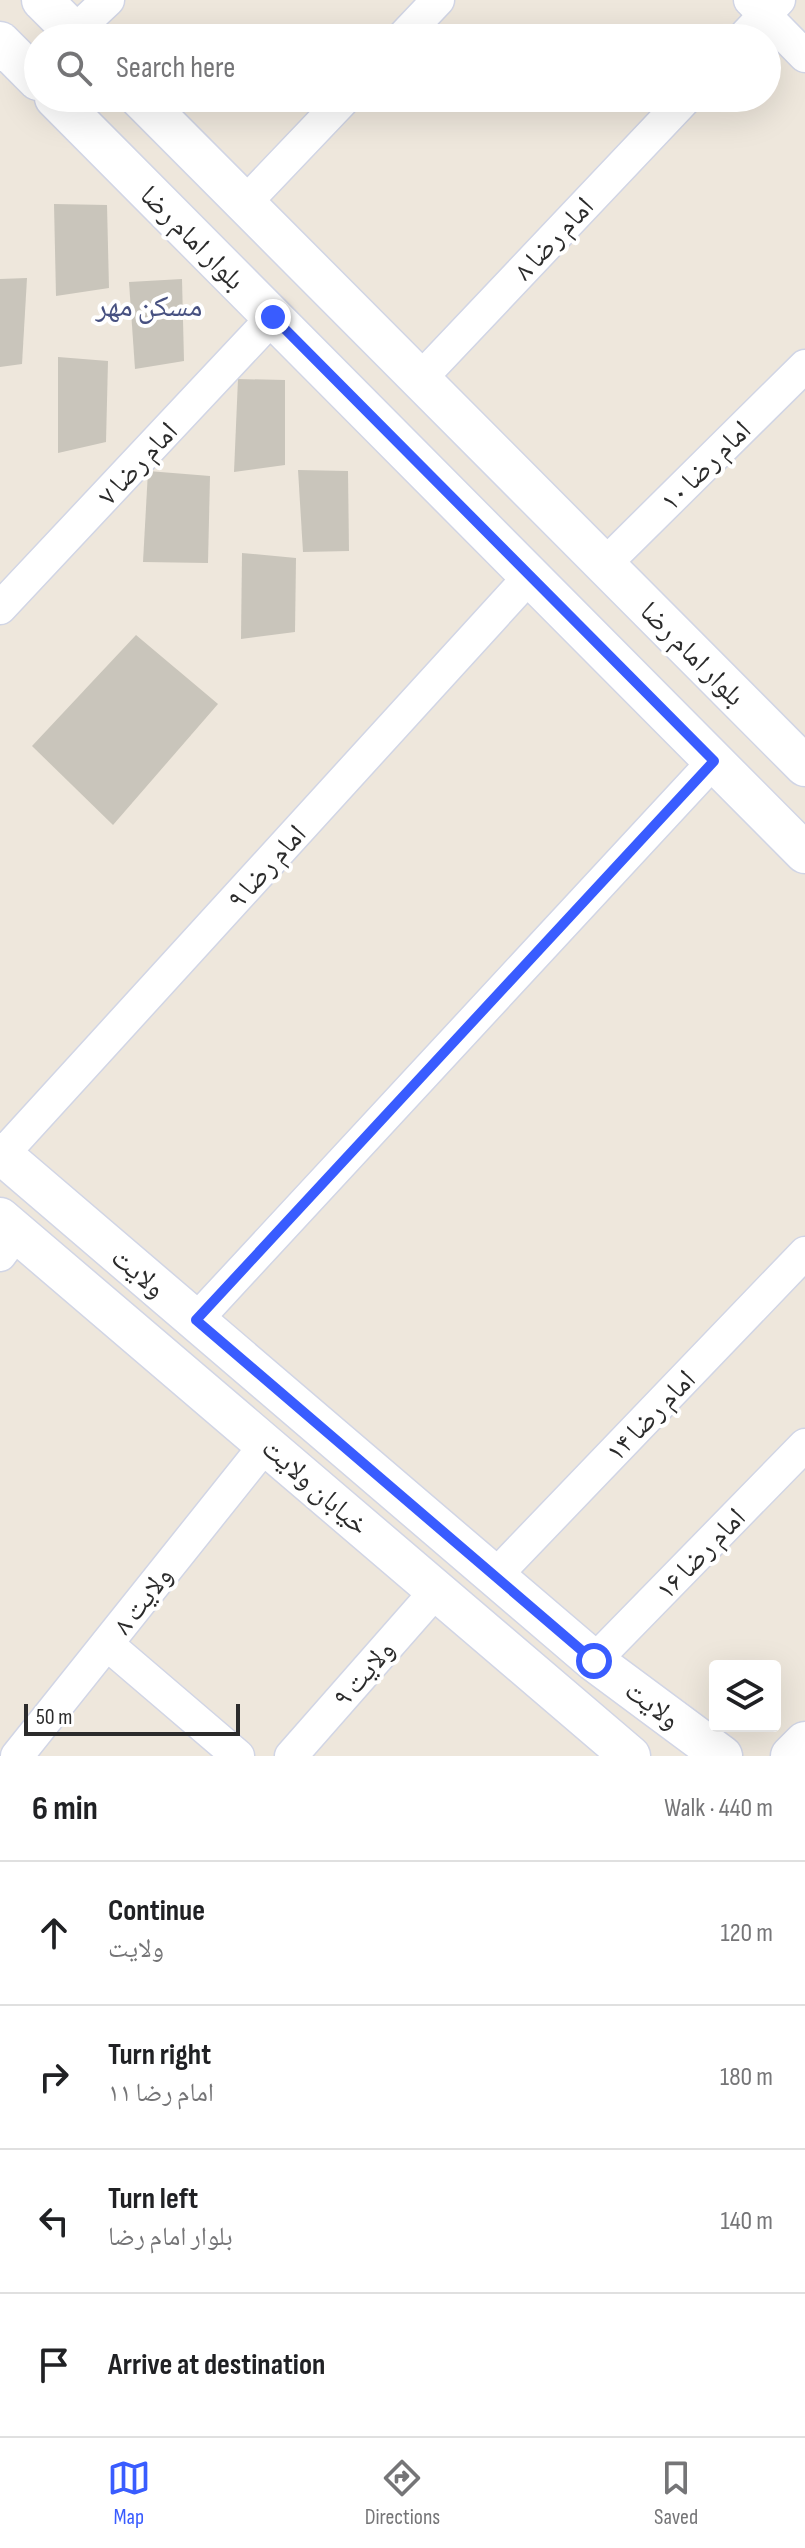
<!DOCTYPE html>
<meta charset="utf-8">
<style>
:root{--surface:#fff;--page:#f6f6f6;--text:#202124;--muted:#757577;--line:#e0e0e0;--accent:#395cff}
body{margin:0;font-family:"Sofia Sans Condensed","Noto Naskh Arabic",sans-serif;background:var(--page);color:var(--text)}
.controls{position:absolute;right:24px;bottom:24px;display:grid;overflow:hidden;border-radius:8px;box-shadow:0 8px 32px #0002}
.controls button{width:72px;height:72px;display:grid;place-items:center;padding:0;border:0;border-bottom:2px solid var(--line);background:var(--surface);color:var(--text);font:40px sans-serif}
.scale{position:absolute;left:24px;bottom:20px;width:216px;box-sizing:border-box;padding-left:8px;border:4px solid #2b2b2b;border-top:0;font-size:22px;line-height:28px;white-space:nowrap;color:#2b2b2b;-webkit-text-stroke:6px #fff;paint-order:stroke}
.stop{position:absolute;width:24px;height:24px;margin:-18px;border:6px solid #395cff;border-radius:50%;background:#fff}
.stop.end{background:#395cff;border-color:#fff;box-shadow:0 2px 8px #0008}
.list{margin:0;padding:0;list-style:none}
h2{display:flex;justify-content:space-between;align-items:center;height:104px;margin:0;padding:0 32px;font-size:34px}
h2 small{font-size:26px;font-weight:400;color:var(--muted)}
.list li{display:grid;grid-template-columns:52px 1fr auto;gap:24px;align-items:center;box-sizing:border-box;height:144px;padding:0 32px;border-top:2px solid var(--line)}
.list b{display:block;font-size:30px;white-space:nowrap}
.list p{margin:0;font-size:26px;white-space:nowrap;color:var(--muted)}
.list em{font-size:26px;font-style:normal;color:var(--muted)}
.icon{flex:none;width:44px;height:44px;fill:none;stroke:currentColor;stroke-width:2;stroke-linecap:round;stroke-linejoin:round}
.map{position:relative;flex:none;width:805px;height:1756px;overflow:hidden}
.search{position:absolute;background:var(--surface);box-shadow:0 8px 32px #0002;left:24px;right:24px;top:24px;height:88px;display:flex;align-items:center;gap:20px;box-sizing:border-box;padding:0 28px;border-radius:44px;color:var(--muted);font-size:30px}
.sheet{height:680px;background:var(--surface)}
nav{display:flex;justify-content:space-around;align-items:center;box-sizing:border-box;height:112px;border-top:2px solid var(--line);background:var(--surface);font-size:22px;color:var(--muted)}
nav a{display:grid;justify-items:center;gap:4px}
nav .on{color:var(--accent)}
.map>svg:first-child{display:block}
.building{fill:#c9c5bb}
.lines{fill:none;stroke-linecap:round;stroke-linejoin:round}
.minor-casing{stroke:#d1d5e5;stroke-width:35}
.tertiary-casing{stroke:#d1d5e5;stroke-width:43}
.minor{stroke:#fff;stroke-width:32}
.tertiary{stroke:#fff;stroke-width:40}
.route{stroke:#395cff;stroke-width:10}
.labels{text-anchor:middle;stroke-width:8;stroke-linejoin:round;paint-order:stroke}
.street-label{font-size:28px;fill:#2b2b2b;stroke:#fff}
.neighbourhood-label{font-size:30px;fill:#475181;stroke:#fff}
</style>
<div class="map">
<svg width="805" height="1756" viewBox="0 0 805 1756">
<rect width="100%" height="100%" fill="#eee7dc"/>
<g class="building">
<path d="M54 204 107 205 109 288 56 296Z"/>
<path d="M27 278 22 364 0 367V279Z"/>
<path d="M182 279 184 361 135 369 129 282Z"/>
<path d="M58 357 108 361 106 442 58 453Z"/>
<path d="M238 379 285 380V465L234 472Z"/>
<path d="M298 470 348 471 349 551 303 552Z"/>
<path d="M148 471 210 476 208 563 143 562Z"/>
<path d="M242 553 296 558 295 632 241 639Z"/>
<path d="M136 635 218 704 113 825 32 746Z"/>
</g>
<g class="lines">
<defs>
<g id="minor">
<path d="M750 0 805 56"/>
<path d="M74 32 108 0"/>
<path d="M402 38 438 0"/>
<path d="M743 38 779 0"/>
<path d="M245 203 345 98"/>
<path d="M420 379 686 98"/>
<path d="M605 564 805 366"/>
<path d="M0 608 273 317"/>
<path d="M2 1155 530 576"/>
<path d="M0 1255 17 1232"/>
<path d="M196 1320 714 761"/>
<path d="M494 1577 805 1253"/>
<path d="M107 1644 238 1756"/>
<path d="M594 1661 805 1445"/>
<path d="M17 1756 267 1443"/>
<path d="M291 1756 436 1591"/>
</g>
<g id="tertiary">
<path d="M42 0 80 38"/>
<path d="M0 42 38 80"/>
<path d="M55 98 805 853"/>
<path d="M140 98 805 766"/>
<path d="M0 1153 594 1661 722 1756"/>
<path d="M0 1218 630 1756"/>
<path d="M791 1756 805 1742"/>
</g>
</defs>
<use href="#minor" class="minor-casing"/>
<use href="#tertiary" class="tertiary-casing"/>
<use href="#minor" class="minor"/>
<use href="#tertiary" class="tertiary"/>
</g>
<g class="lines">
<path class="route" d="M273 317 714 761 196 1320 594 1661"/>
</g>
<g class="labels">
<g class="street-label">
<text transform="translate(193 237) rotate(45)" y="10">بلوار امام رضا</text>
<text transform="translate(553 238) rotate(-47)" y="10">امام رضا ۸</text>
<text transform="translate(137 463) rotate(-47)" y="10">امام رضا ۷</text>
<text transform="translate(705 465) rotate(-45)" y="10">امام رضا ۱۰</text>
<text transform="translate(693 653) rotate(45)" y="10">بلوار امام رضا</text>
<text transform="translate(266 866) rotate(-48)" y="10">امام رضا ۹</text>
<text transform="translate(139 1272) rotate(40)" y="10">ولایت</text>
<text transform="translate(650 1415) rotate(-46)" y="10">امام رضا ۱۴</text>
<text transform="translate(316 1486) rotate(41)" y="10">خیابان ولایت</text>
<text transform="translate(700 1553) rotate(-46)" y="10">امام رضا ۱۶</text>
<text transform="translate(142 1600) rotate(-52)" y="10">ولایت ۸</text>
<text transform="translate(363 1673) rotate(-49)" y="10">ولایت ۹</text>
<text transform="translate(653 1704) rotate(37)" y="10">ولایت</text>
</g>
<g class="neighbourhood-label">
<text x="149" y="316">مسکن مهر</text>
</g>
</g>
</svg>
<div class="controls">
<button><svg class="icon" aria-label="layers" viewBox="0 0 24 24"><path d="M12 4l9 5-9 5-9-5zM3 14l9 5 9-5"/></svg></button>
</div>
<div class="scale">50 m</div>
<div class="stop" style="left:594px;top:1661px"></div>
<div class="stop end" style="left:273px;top:317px"></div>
<div class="search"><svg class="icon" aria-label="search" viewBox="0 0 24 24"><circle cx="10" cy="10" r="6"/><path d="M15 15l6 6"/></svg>Search here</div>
</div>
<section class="sheet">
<h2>6 min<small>Walk · 440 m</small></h2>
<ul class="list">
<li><svg class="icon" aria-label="ahead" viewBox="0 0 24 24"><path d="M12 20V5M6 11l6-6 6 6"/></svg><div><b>Continue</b><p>ولایت</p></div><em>120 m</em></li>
<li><svg class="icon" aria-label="right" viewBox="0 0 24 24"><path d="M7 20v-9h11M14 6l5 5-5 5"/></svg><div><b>Turn right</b><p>امام رضا ۱۱</p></div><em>180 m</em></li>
<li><svg class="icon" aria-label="left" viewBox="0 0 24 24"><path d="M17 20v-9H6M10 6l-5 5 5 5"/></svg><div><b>Turn left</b><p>بلوار امام رضا</p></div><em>140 m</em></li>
<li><svg class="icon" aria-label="arrive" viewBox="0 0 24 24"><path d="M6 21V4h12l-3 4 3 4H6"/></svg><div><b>Arrive at destination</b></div></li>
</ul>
</section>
<nav>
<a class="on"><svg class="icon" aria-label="map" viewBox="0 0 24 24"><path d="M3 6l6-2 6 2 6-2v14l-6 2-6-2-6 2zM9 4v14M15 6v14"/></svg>Map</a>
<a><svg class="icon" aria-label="directions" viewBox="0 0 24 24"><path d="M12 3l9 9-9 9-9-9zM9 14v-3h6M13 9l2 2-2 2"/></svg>Directions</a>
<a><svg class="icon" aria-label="saved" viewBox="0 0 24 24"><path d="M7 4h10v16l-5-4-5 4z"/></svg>Saved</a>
</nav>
